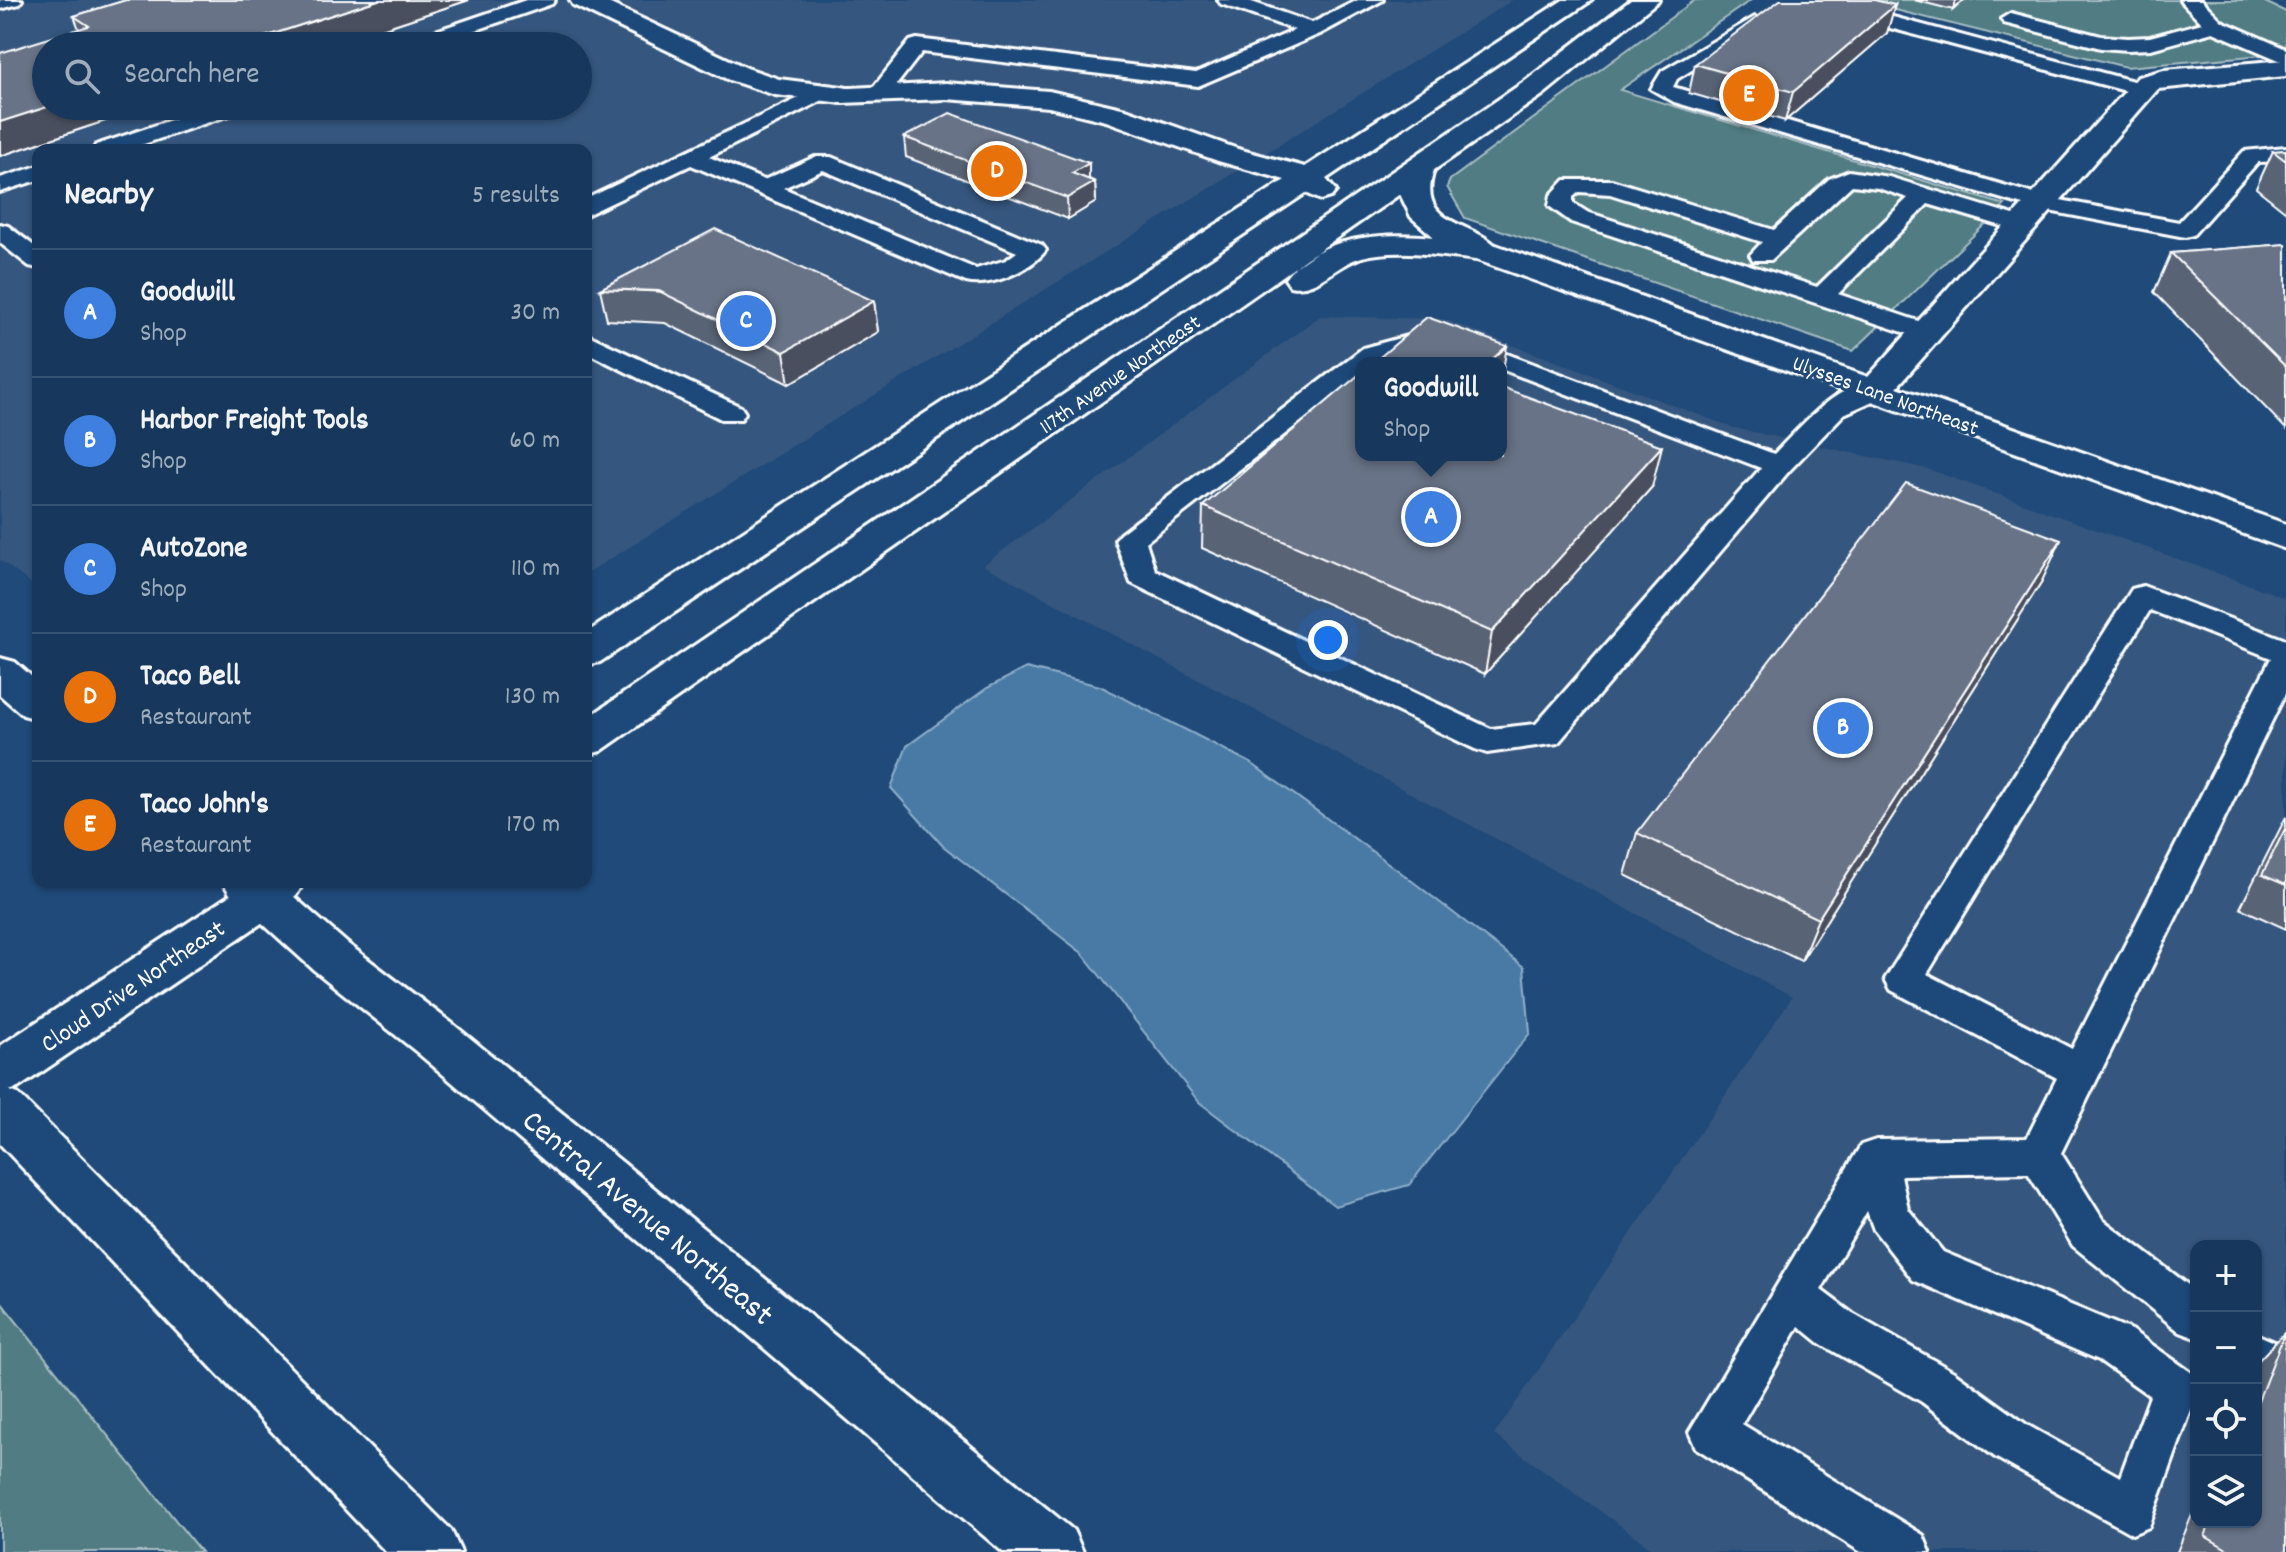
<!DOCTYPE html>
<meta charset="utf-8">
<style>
:root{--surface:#17385c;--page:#244365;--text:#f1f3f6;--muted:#9eacbb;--line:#365272;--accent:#ff9aa2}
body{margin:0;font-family:Dekko,sans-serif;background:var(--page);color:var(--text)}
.controls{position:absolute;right:24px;bottom:24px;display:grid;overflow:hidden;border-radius:16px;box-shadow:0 2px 6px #0004}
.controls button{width:72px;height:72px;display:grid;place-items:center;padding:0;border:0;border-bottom:2px solid var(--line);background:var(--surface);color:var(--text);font:40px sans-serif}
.you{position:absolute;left:1328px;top:640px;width:28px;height:28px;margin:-20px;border:6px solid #fff;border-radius:50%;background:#1a73e8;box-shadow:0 0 0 12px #1a73e833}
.badge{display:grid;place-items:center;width:52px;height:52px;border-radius:50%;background:var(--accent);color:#fff;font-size:26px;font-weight:700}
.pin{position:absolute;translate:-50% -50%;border:4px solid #fff;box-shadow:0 2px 8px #0006}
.popup{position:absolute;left:1355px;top:357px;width:152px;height:104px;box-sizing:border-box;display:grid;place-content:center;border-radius:16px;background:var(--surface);filter:drop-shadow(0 2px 6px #0005);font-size:26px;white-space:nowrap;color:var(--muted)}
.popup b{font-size:30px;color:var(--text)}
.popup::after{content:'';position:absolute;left:50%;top:100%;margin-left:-16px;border:16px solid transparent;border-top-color:var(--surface)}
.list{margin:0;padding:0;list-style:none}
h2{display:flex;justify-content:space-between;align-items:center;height:104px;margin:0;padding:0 32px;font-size:34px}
h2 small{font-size:26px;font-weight:400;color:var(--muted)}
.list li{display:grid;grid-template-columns:52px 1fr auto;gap:24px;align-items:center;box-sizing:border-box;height:128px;padding:0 32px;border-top:2px solid var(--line)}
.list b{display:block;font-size:30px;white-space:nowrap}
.list p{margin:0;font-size:26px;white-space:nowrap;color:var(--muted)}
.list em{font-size:26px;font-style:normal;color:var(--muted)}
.icon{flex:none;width:44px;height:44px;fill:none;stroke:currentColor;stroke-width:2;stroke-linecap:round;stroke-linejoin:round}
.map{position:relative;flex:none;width:2286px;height:1552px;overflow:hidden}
.search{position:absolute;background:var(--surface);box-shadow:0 2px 6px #0004;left:32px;top:32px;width:560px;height:88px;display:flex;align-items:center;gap:20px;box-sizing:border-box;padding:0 28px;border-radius:44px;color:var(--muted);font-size:30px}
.panel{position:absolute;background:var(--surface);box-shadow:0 2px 6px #0004;left:32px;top:144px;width:560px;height:744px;border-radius:16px}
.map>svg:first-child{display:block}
.built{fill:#35567e;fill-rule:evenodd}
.green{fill:#517b83;stroke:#a8bdc1;stroke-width:2}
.water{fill:#487aa5;stroke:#91afc9;stroke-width:2}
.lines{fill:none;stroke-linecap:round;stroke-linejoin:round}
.lane-casing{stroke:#fff;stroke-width:6}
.street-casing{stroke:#fff;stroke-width:6}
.secondary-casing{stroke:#fff;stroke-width:6}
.highway-casing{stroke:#fff;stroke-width:6}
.lane{fill:#1f4a7a;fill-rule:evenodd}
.street{fill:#1f4a7a;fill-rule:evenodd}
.secondary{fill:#1f4a7a;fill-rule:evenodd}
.highway{fill:#1f4a7a;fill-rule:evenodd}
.wall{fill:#596374;stroke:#fff;stroke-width:2}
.shaded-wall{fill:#49505e;stroke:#fff;stroke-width:2}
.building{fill:#687387;stroke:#fff;stroke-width:2}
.labels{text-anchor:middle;stroke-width:6;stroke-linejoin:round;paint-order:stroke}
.far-street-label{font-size:22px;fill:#fff;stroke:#1f4a7a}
.street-label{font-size:26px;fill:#fff;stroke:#1f4a7a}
.near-street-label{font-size:32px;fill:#fff;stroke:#1f4a7a}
</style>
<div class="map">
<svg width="2286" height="1552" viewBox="0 0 2286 1552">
<rect width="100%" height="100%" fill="#1f4a7a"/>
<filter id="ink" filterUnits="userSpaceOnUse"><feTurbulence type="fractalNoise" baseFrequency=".0125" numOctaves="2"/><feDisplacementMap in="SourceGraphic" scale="16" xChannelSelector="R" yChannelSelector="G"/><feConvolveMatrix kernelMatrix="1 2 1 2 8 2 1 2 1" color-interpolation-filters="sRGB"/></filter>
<g filter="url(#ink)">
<g class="built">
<path d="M0 0H1513L586 574V150H38V589L0 560ZM46 46H578V106H46Z"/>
<path d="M1320 316 1443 319 1734 428 1928 469 2286 598V1552H1657L1494 1435 1792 997 983 565ZM1361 363H1501V455H1361ZM2196 1246H2256V1522H2196Z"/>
</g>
<g class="green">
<path d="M1695 0H1751L1620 90 2005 205 1853 351 1465 218 1447 187 1450 180Z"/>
<path d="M1855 0H2261L2286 12V53L2126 67Z"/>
<path d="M0 1301 201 1552H0Z"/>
</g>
<path class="water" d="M1026 668 1100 686 1251 763 1399 871 1524 967 1530 1033 1409 1185 1335 1206 1199 1102 1082 953 943 846 891 788 907 746 987 688Z"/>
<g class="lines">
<defs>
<g id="lane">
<path d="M0 0H22L19 4 0 9Z"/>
<path d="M526 0H555L552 4 430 46H400L403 42Z"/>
<path d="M1218 0H1246L1312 23 1358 0H1383L1320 34 1198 86 922 52 887 97H873L869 93 910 41 917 39 1196 73 1295 30 1221 4Z"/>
<path d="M2180 0H2201L2222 21 2286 49V63L2213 32 2151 49 2128 50 2101 48 2004 23 2001 19 2011 13 2101 36 2128 38 2150 37 2202 23Z"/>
<path d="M1848 5 2148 85 2151 89 2141 95 1841 15 1838 11Z"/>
<path d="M1755 17 1765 23 1762 27 1677 79 1673 87 2044 197 2179 222 2244 151 2286 147V161L2258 162 2193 235 2185 237 2033 208 1674 102 1651 89 1662 71Z"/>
<path d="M822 87 833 93 829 97 709 157 764 180 815 157H831L1042 245 1046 250C1031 270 991 288 966 282L691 165 586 215V199ZM823 170 1017 252 1006 260 976 269 783 188Z"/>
<path d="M213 106H245L242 111 126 150H93L96 145Z"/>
<path d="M38 166V180L0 192V178Z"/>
<path d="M1849 171 1889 177 2030 220 2034 225 2030 230 2022 232 1928 204 1838 294 1936 327 1940 332 1936 337 1927 340 1571 222 1549 206 1551 195 1565 180H1612L1774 230 1829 179ZM1852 185 1878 188 1908 198 1817 287 1587 212 1573 203V197L1579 192 1610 194 1762 242 1750 255 1753 260H1771Z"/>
<path d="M0 224 8 226 38 249V268L29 266 0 243Z"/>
<path d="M586 334 741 407 745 413 741 419H721L586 352Z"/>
<path d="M1411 335 1467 339 1774 454C1800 428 1843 374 1884 384L1888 390 1884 396 1844 414 1789 471 1558 743 1487 753 1475 749 1131 583 1115 540 1120 534 1363 348ZM1412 351 1455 352 1485 363H1501V369L1761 468 1536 724 1491 729 1155 570 1146 542 1361 375V363H1377Z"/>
<path d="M2143 586 2286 640V692L2061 1153 2103 1220 2196 1291V1338L2180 1332 2073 1246 2028 1173 1901 1175 1908 1209 1943 1252 2131 1330 2192 1373 2196 1396 2149 1527 2132 1534 1995 1457 1922 1402 1821 1344 1799 1326 1742 1424 1923 1535 1930 1552H1861L1696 1448 1689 1432 1861 1145 1876 1140 2027 1138 2057 1078 1891 990 1885 979 2132 589ZM2150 610 2271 658 2072 1049 1927 974ZM1867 1211 1874 1230 1913 1280 2099 1360 2150 1396 2120 1477 2027 1425 1954 1372 1853 1314 1821 1290Z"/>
<path d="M2256 1334 2286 1347V1392L2256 1379Z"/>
</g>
<g id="street">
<path d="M570 0H602L747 68 779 79 842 87 852 89 856 95 852 101 842 103 775 95 729 80 573 5Z"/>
<path d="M2286 60V76L2158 89 1897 387 2286 524V549L1474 259 1469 252 1474 245 1485 243 1496 245 1868 377 2138 77 2164 70Z"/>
</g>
<g id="secondary">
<path d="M1563 0H1592L1326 179 1336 191 1331 197 1321 200 1306 193 600 662 586 665V633L1285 180 1218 161 1106 121 1049 107 946 99 842 103 832 101 828 95 832 89 946 83 1049 91 1126 109 1238 149 1305 167Z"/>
<path d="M1631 0H1659L1544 94 1434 170C1414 229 1479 220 1501 252L1496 259 1485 261C1446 257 1401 247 1362 257 1336 264 1317 292 1290 286L1285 279C1316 235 1387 232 1434 237L1411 217 1400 194 601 751 586 755V719L1524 82Z"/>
<path d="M250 882H304L297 894 281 910 18 1088 0 1094V1046Z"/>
</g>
<g id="highway">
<path d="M0 658 15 662 38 682V719L23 715 0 695Z"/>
<path d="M223 882H277L348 944 454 1025 1073 1530 1083 1552H1003L418 1053 314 970 230 894Z"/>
<path d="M0 1087 18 1094 451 1530 461 1552H386L0 1144Z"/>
</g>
</defs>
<use href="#lane" class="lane-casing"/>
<use href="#street" class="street-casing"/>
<use href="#secondary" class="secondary-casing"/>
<use href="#highway" class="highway-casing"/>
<use href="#lane" class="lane"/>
<use href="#street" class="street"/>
<use href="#secondary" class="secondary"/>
<use href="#highway" class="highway"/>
</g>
<g class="wall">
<path d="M126 0H469L330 46 46 106H150L0 156 79 29 74 16Z"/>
<path d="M1914 0H1964L1953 10Z"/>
<path d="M1895 5 1887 33 1785 121 1689 93 1695 64Z"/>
<path d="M904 137 1089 163V179L1095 182 1096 202 1068 219 906 157Z"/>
<path d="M2286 150V212L2256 188 2273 151Z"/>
<path d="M2286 244V429L2154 292 2171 253Z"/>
<path d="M600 289 874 301 878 332 789 384 665 323 607 320Z"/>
<path d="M1652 487 1485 674 1202 548 1203 506Z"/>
<path d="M2042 581 1801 961 1625 875 1637 833Z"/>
<path d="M2286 817V929L2240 908Z"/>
<path d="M2285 1332 2286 1552H2177L2196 1505V1522H2256V1363Z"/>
</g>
<g class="shaded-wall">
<path d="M378 0H469L330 46H236Z"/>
<path d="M1956 0H1964L1953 10Z"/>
<path d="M1895 5 1887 33 1785 121 1793 92Z"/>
<path d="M50 106H150L0 156V122Z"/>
<path d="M1089 163V184L1072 173Z"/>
<path d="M1095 182 1096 202 1068 219 1067 198Z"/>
<path d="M874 301 878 332 789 384 784 352Z"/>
<path d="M1507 346 1501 382V363H1488Z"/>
<path d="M1662 446 1652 487 1485 674 1492 632Z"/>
<path d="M2061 540 2042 581 1801 961 1818 919Z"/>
</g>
<g class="building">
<path d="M126 0H378L236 46H46V106H50L0 122V53L89 26 74 16Z"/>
<path d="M1780 0H1874L1895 5 1793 92 1695 64Z"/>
<path d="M950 113 1089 163 1072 173 1095 182 1067 198 904 137Z"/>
<path d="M2286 150V161L2273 151Z"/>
<path d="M715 229 874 301 784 352 659 291 600 289Z"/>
<path d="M2286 244V367L2171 253Z"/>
<path d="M1427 317 1507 346 1488 363H1373Z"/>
<path d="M1361 373V455H1501V387L1662 446 1492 632 1203 506Z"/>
<path d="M1906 483 2061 540 1818 919 1637 833Z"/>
<path d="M2286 827V885L2262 875Z"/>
<path d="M2285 1332 2286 1552H2232L2205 1536 2211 1522H2256V1406Z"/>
</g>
</g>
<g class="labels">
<g class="far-street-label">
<text transform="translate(1119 373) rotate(-35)" y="8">117th Avenue Northeast</text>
<text transform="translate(1886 394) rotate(20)" y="8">Ulysses Lane Northeast</text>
</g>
<g class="street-label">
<text transform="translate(132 985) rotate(-34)" y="9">Cloud Drive Northeast</text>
</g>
<g class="near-street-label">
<text transform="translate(649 1216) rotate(40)" y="11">Central Avenue Northeast</text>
</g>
</g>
</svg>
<div class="controls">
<button>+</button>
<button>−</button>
<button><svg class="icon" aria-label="locate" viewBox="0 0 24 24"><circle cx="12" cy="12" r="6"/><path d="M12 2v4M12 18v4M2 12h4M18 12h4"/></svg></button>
<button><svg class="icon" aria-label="layers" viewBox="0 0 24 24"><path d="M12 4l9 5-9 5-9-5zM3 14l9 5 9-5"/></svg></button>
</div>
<div class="you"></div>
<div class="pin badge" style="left:1431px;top:517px;background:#3f7fe0">A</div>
<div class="popup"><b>Goodwill</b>Shop</div>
<div class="pin badge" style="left:1843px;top:728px;background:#3f7fe0">B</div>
<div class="pin badge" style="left:746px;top:321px;background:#3f7fe0">C</div>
<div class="pin badge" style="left:997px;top:171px;background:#e8710a">D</div>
<div class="pin badge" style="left:1749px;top:95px;background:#e8710a">E</div>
<div class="search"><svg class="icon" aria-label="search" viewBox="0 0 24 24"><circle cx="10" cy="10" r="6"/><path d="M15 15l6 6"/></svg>Search here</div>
<section class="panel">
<h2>Nearby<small>5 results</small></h2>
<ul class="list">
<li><span class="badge" style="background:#3f7fe0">A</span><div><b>Goodwill</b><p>Shop</p></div><em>30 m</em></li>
<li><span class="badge" style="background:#3f7fe0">B</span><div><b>Harbor Freight Tools</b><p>Shop</p></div><em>60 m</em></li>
<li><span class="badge" style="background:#3f7fe0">C</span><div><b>AutoZone</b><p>Shop</p></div><em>110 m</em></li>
<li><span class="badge" style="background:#e8710a">D</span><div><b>Taco Bell</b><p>Restaurant</p></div><em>130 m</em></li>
<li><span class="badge" style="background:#e8710a">E</span><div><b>Taco John's</b><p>Restaurant</p></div><em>170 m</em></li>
</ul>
</section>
</div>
